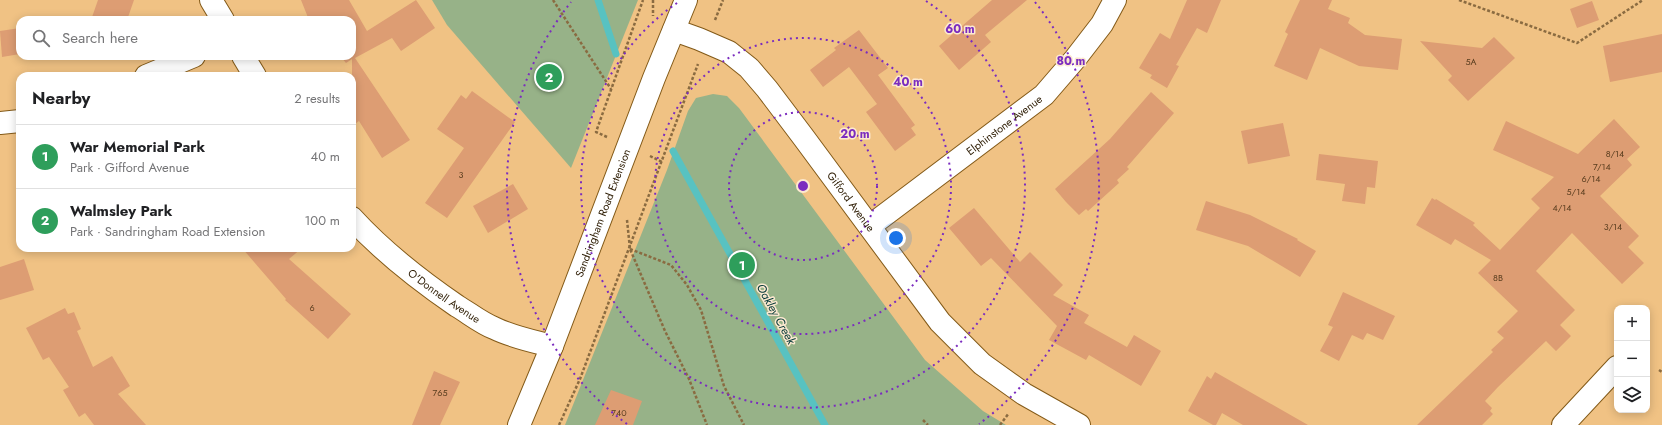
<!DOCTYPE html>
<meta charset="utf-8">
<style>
:root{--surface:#fff;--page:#f2f2f2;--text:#202124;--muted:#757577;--line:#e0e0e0;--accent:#b45309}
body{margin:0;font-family:Jost,sans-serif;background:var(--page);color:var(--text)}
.controls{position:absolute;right:12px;bottom:12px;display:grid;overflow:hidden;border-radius:8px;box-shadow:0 2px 10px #0003}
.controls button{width:36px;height:36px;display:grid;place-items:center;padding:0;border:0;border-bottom:1px solid var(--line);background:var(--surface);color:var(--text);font:20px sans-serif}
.you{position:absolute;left:896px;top:238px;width:14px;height:14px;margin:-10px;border:3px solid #fff;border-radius:50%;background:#1a73e8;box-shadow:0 0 0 6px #1a73e833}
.badge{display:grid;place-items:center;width:26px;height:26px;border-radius:50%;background:var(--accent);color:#fff;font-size:13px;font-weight:700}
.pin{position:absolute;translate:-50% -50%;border:2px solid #fff;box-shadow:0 1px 4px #0006}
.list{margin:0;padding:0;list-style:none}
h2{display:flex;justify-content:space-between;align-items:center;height:52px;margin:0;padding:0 16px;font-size:17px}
h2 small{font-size:13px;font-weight:400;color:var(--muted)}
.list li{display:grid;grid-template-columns:26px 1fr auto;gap:12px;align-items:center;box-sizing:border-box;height:64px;padding:0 16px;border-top:1px solid var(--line)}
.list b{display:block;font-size:15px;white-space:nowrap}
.list p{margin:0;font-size:13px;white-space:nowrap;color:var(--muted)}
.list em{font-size:13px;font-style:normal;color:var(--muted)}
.icon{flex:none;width:22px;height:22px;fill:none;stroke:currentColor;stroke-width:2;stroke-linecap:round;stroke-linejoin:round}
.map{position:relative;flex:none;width:1662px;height:425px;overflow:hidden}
.search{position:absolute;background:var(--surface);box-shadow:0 2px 10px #0003;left:16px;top:16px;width:340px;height:44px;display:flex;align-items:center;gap:10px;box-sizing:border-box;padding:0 14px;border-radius:12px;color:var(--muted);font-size:15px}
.panel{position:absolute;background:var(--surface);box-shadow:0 2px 10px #0003;left:16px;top:72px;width:340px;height:180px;border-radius:12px}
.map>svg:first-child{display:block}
.green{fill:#97b288}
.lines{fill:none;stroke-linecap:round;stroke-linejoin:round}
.stream{stroke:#58c2c1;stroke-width:7}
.building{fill:#dd9d73}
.minor-casing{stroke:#835a18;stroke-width:24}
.major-casing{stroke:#835a18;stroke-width:24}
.path{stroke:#8a6b41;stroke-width:2.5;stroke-dasharray:3 2;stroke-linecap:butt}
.minor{stroke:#fff;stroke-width:22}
.major{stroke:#fff;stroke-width:22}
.ring{fill:none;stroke:#7b2cbf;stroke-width:2;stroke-dasharray:2 4}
.labels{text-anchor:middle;stroke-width:3;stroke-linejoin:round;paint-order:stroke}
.number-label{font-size:9px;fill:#583c1e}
.street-label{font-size:11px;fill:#2c1b02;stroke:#fce9d0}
.water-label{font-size:12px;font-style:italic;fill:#023737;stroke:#fce9d0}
.centre{fill:#7b2cbf;stroke:#fce9d0;stroke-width:2}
.ring-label{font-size:12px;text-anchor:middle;font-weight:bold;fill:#7b2cbf;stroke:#fce9d0;stroke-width:3;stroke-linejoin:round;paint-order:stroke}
</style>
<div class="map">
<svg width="1662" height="425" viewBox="0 0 1662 425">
<rect width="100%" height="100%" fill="#f0c284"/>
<g class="green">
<path d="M432 0H638L571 168 447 25Z"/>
<path d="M713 94 727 96 739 108 925 360 983 411 1006 425H565L667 170 688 111 696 98Z"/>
</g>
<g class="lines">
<g class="stream">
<path d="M598 0 616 54"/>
<path d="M673 151 825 425"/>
</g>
</g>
<g class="building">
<path d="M98 0H134L127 20H91Z"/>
<path d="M301 0H349L367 31 416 0 435 28 401 51 392 38 355 58 410 140 382 158 359 121 352 126V59L346 63 340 56H352V20H309Z"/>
<path d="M992 0H1027L985 35 991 42 959 70 939 46Z"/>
<path d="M1187 0H1221L1207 33 1197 28 1176 65 1179 66 1167 88 1150 78 1152 75 1139 68 1160 33 1170 39Z"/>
<path d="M1300 0H1332L1328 9 1350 18 1348 23 1365 35 1402 39 1398 70 1359 66 1320 48 1307 80 1274 66 1288 34 1285 32Z"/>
<path d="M1592 1 1599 20 1577 28 1570 9Z"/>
<path d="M20 28V54L2 57 0 31Z"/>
<path d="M859 30 888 68 878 75 915 125 911 128 916 135 895 151 866 112 877 104 849 67 823 87 810 70 836 50 834 48Z"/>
<path d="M1662 34V72L1610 82 1603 46Z"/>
<path d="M1494 37 1515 58 1468 101 1448 80 1452 76 1420 41 1482 48Z"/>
<path d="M472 91 515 122 447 218 425 203 464 148 437 129 461 95 466 99Z"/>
<path d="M1151 92 1174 113 1127 167 1129 169 1117 180 1119 183 1088 211 1086 209 1079 215 1066 202 1055 189 1110 139Z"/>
<path d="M1614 119 1640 147 1627 159 1632 165 1600 196 1639 236 1628 247 1644 263 1622 284 1572 233 1536 271 1575 310 1560 325 1571 336 1556 351 1546 341 1498 387 1485 401 1492 408 1490 411 1493 414 1482 425H1417L1493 352 1491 350 1504 338 1497 332 1518 311 1478 273 1491 260 1455 239 1451 245 1416 225 1432 198 1435 200 1436 199 1475 223 1473 225 1500 250 1540 208 1531 199 1554 177 1493 150 1506 121 1578 154Z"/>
<path d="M1283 123 1290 156 1248 164 1241 131Z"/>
<path d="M1319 154 1378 161 1375 188 1367 187 1365 204 1342 201 1345 184 1316 180Z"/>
<path d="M513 184 528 209 488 233 473 206Z"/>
<path d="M1206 201 1250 215 1298 239 1297 240 1316 251 1300 277 1248 246 1196 230Z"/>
<path d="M974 208 1020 262 1030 252 1063 285 1053 295 1089 315 1084 323 1127 347 1134 335 1161 351 1141 386 1089 355 1086 360 1049 340 1057 326 991 258 981 266 949 228Z"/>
<path d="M242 248H302L289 259 351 314 328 339 285 300 286 299Z"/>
<path d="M24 259 34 290 0 300V267Z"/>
<path d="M1343 292 1395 316 1383 340 1367 333 1363 340 1352 335 1339 361 1320 351 1333 327 1328 325Z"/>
<path d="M65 308 68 314 74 312 81 329 77 331 93 367 112 356 130 386 118 394 146 425H94L85 413 79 417 63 390 69 387 49 357 43 360 26 328Z"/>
<path d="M434 371 460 382 440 425H412Z"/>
<path d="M1215 372 1308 425H1243L1222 413 1216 425H1213L1188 411 1207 376 1211 379Z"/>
<path d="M611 390 642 401 633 425H595Z"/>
</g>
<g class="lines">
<defs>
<g id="minor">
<path d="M211 0 223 20"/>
<path id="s1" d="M674 30 699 39 729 52 749 68 767 89 804 138 940 322 982 364 1024 394 1079 425"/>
<path d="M243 56 255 76"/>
<path d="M146 76 194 56"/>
<path d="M0 123 20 121"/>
<path id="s2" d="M352 218C383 252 419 280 457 306 469 313 481 323 494 328 512 337 532 341 552 346"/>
<path id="s3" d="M870 226 1044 95 1075 59 1102 24 1115 0"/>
<path d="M1563 425 1617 367"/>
</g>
<g id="major">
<path id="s4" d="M519 425 552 346 654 78 686 0"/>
</g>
</defs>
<use href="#minor" class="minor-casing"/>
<use href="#major" class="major-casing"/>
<g class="path">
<path d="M553 0 611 89"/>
<path d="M653 0V16"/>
<path d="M1459 0 1577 43 1643 0"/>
<path d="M715 20 723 0"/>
<path d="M607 137 596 132 643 0"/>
<path d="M650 156 662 162"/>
<path d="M627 220 630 249 665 331 689 379 707 425"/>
<path d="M630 249 671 265 687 285 701 310 724 386 744 425"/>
<path d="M1659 370 1662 372"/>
<path d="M923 420 928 425"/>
<path d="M559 425 580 379 698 64"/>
<path d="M1000 425 1009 413"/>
</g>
<use href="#minor" class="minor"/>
<use href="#major" class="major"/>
</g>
<g class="ring">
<circle cx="803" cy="186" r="74"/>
<circle cx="803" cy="186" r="148"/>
<path d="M926 1A222 222 0 1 1 680 1"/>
<path d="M627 424A296 296 0 0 1 571 2M1035 2A296 296 0 0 1 979 424"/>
</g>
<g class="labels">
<g class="number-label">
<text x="1471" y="65">5A</text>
<text x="1615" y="157">8/14</text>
<text x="1602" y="170">7/14</text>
<text x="461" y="178">3</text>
<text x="1591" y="182">6/14</text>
<text x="1576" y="195">5/14</text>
<text x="1562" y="211">4/14</text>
<text x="1613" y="230">3/14</text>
<text x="1498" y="281">8B</text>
<text x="312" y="311">6</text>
<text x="440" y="396">765</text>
<text x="619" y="416">740</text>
</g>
<g class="street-label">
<text dy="4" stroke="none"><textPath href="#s3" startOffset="168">Elphinstone Avenue</textPath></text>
<text dy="4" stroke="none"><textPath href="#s1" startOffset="253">Gifford Avenue</textPath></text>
<text dy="4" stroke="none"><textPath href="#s4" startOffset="228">Sandringham Road Extension</textPath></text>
<text dy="4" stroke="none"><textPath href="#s2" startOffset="121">O'Donnell Avenue</textPath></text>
</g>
<g class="water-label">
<text transform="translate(776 314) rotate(61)" y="4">Oakley Creek</text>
</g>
</g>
<circle cx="803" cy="186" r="6" class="centre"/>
<g class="ring-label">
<text x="960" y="33">60 m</text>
<text x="1071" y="65">80 m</text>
<text x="908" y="86">40 m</text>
<text x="855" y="138">20 m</text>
</g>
</svg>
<div class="controls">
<button>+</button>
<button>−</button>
<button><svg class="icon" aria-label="layers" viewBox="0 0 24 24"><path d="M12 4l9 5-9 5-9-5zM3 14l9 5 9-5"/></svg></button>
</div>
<div class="you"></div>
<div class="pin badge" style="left:742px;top:265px;background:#2e9e5b">1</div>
<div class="pin badge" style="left:549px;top:77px;background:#2e9e5b">2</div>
<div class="search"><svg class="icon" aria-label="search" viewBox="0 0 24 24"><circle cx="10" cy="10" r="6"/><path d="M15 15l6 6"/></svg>Search here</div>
<section class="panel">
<h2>Nearby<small>2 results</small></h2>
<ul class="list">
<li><span class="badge" style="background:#2e9e5b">1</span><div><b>War Memorial Park</b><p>Park · Gifford Avenue</p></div><em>40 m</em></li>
<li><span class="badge" style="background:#2e9e5b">2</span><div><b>Walmsley Park</b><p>Park · Sandringham Road Extension</p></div><em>100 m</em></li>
</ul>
</section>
</div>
